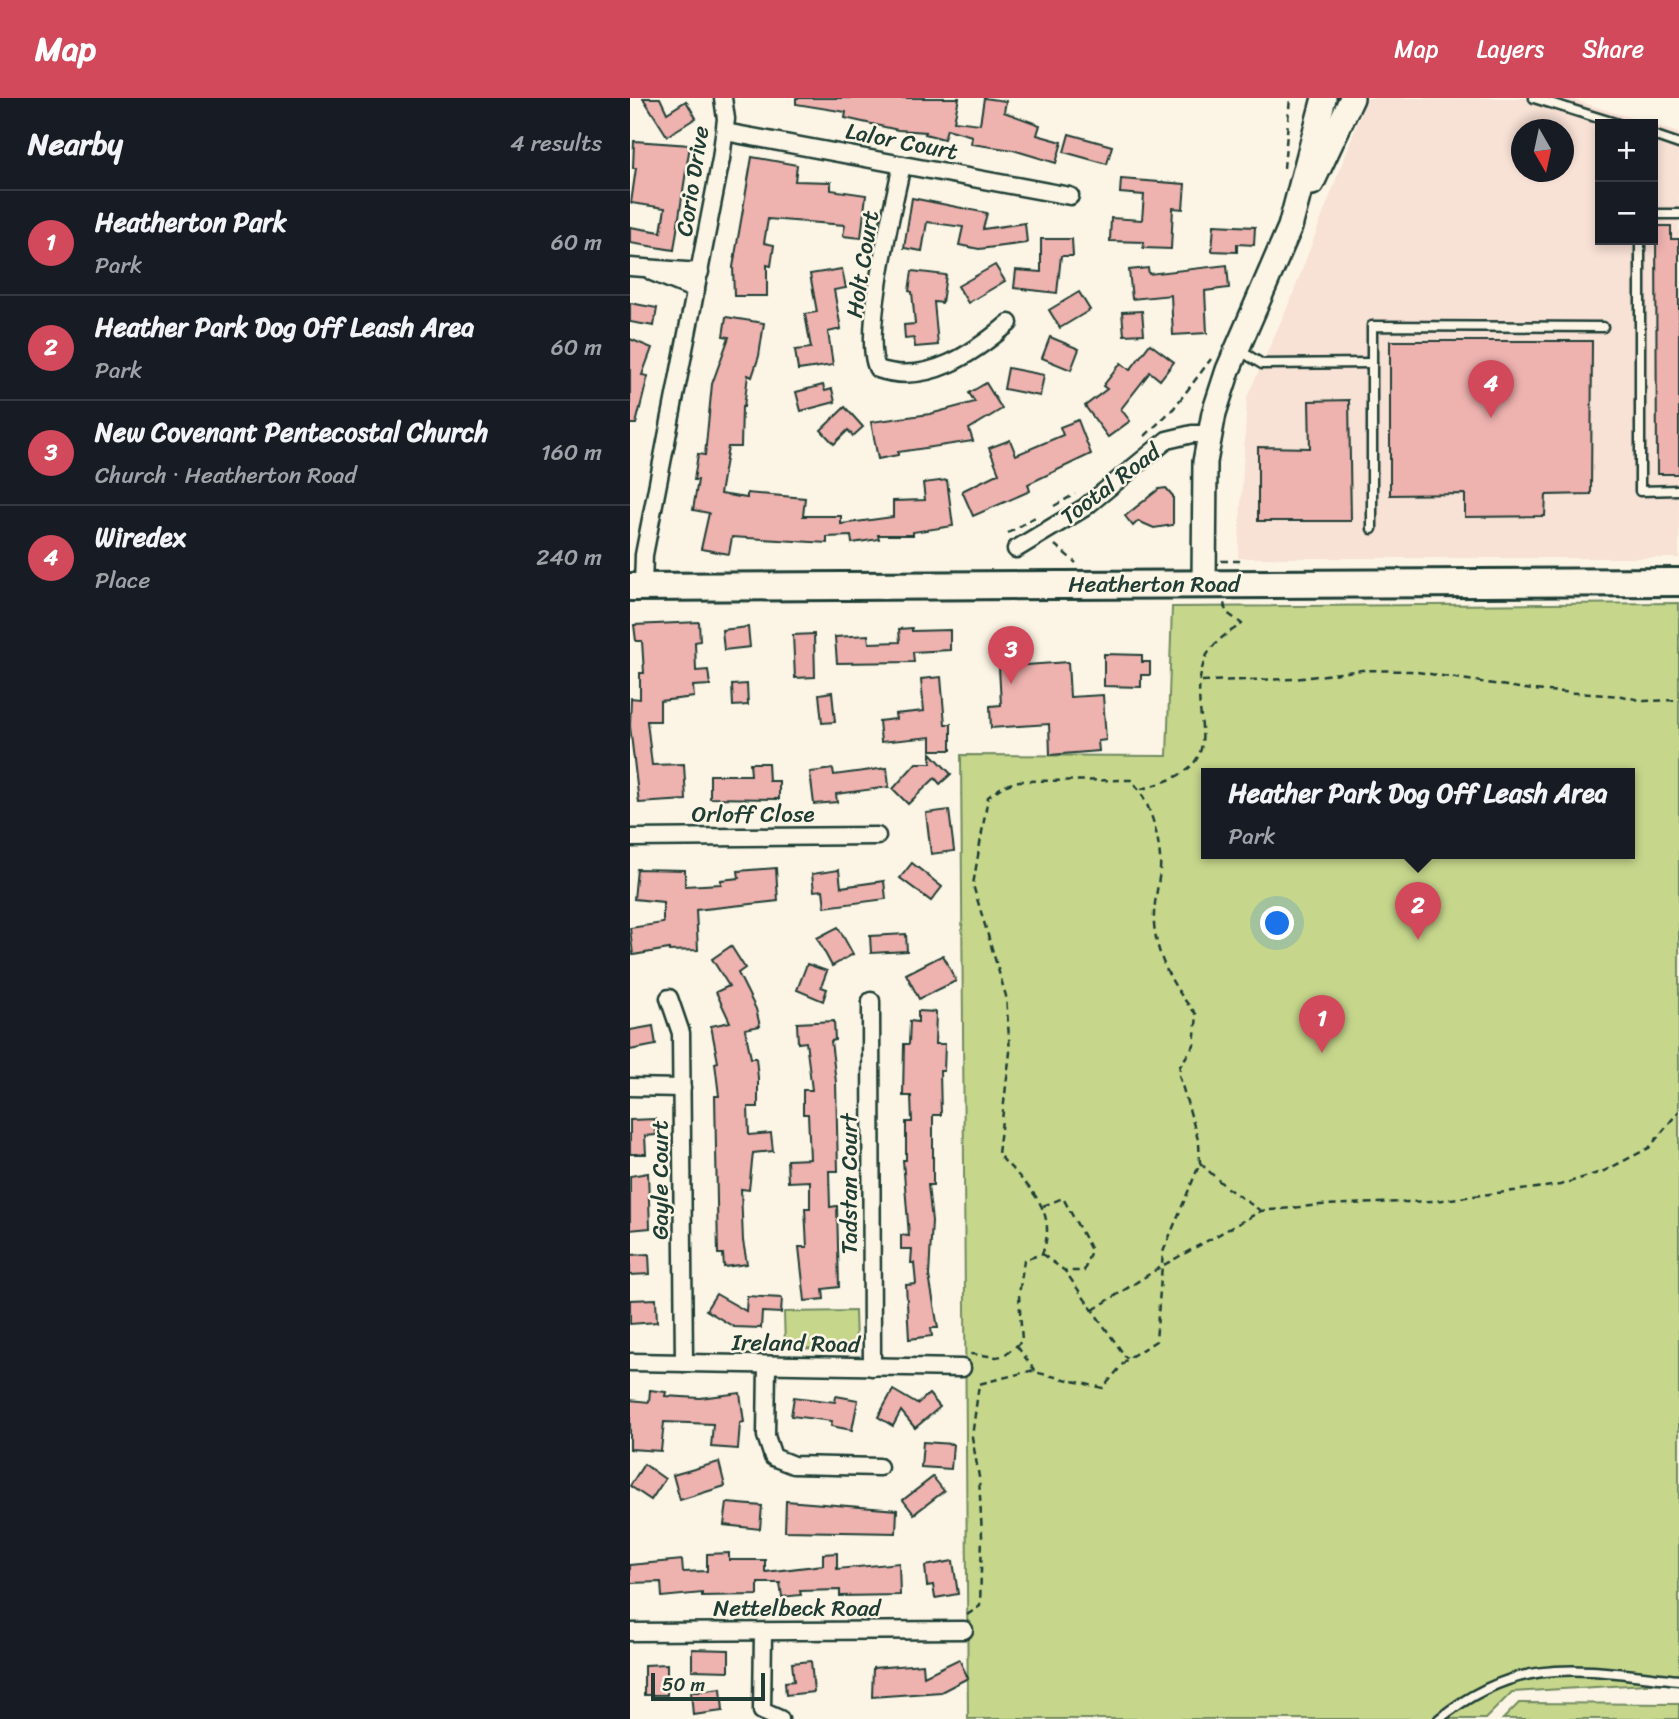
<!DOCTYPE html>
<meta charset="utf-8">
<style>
:root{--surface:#171b24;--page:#20242c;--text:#f1f3f6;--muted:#9ea1a6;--line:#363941;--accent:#d1495b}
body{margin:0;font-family:Sriracha,sans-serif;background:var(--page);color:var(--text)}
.controls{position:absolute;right:21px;top:21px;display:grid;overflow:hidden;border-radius:0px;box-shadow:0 4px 10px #0003}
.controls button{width:63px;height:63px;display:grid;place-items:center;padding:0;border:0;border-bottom:2px solid var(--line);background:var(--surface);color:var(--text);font:35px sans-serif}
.compass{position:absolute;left:881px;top:21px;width:63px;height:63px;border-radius:50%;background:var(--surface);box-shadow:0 4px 10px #0003;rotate:171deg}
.scale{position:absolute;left:21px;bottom:18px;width:114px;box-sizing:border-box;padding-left:7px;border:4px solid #1f3d34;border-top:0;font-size:19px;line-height:24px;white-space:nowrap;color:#1f3d34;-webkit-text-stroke:5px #fcf5e5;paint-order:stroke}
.you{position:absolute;left:648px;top:826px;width:24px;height:24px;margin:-18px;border:5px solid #fff;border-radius:50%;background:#1a73e8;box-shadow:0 0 0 10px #1a73e833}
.badge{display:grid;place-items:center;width:46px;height:46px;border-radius:50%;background:var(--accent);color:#fff;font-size:23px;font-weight:700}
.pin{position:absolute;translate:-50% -58px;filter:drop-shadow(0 2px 4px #0008)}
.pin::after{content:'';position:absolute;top:37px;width:24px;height:21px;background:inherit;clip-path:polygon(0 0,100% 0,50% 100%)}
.popup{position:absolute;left:571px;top:670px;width:434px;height:91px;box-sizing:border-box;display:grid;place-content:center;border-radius:0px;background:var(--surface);filter:drop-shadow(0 2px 5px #0005);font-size:23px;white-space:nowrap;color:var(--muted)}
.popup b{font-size:26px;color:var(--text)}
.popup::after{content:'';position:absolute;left:50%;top:100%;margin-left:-14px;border:14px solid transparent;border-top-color:var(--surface)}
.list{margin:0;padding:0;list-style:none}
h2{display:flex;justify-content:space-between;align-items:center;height:91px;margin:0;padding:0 28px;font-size:30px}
h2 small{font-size:23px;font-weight:400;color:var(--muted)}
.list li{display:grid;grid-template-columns:46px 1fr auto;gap:21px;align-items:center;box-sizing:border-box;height:105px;padding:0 28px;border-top:2px solid var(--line)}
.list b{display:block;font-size:26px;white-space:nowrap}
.list p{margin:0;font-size:23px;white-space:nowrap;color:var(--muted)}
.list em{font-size:23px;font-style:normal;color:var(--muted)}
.map{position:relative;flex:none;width:1049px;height:1621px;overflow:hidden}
header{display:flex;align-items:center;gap:42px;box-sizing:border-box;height:98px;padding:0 35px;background:var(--accent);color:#fff}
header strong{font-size:33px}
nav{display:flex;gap:38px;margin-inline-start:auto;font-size:24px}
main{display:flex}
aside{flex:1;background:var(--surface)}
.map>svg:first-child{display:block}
.built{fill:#f8e1d5;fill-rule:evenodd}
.green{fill:#c6d78c;stroke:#728a60;stroke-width:2;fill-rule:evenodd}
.building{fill:#eeb2af;stroke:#1f3d34;stroke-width:2}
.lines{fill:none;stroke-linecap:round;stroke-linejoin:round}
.service-casing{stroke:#1f3d34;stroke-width:13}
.minor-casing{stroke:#1f3d34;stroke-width:21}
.secondary-casing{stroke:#1f3d34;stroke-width:28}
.primary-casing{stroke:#1f3d34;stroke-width:32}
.path{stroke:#1f3d34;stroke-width:2.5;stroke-dasharray:7 5;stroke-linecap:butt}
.service{stroke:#fcf5e5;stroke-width:8}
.minor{stroke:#fcf5e5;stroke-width:16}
.secondary{stroke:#fcf5e5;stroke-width:23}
.primary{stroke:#fcf5e5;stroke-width:26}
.labels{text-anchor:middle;stroke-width:5;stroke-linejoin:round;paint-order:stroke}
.street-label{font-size:23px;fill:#1f3d34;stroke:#fcf5e5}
</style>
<header>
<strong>Map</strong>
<nav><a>Map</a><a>Layers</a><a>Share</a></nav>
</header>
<main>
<aside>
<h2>Nearby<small>4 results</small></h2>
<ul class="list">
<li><span class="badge">1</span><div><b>Heatherton Park</b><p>Park</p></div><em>60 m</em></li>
<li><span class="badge">2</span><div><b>Heather Park Dog Off Leash Area</b><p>Park</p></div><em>60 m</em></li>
<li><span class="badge">3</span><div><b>New Covenant Pentecostal Church</b><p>Church · Heatherton Road</p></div><em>160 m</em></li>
<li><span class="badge">4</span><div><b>Wiredex</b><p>Place</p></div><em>240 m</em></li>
</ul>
</aside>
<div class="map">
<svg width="1049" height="1621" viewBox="0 0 1049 1621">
<rect width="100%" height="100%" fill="#fcf5e5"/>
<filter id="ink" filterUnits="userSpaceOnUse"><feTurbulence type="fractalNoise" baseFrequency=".0143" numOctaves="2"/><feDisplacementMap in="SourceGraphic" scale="14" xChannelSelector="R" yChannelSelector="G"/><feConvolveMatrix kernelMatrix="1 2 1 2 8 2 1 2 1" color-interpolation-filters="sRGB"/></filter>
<g filter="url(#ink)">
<path class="built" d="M737 0H938L1021 26H970V142H1023V27L1049 35V460H608L617 299 661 201ZM892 32H934V74H892Z"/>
<g class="green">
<path d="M1049 505V1584L882 1594 855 1621H338L331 657 537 658 542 509ZM576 676H1000V756H576Z"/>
<path d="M225 1213 226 1245 218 1251 155 1250 154 1214Z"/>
<path d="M889 1605 1049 1606V1621H873Z"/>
</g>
<g class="building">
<path d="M13 0H30L37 15 56 3 66 20 37 38Z"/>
<path d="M166 0H329L324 23 350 26 354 0 376 3 374 14 410 27 407 37 432 44 426 65 383 52 341 46 342 38 317 31 314 41 295 36 296 34 268 32 215 20 216 14 166 6Z"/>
<path d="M439 36 482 48 477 66 434 54Z"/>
<path d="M4 43 60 47 44 152 0 145V129L31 134 35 110 1 105 6 70H3Z"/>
<path d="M122 59 167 67 165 83 201 84V92L236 97 231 140 213 138 215 127 138 121 134 145 144 147 141 168 137 167V198H104L103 169Z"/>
<path d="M491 81 555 86 553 111 543 110 541 151 513 150 514 144 480 143 481 120 512 122 514 97 490 95Z"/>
<path d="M282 100 357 115 353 131 395 125 397 145 349 151 329 147 333 129 297 124 292 153 274 150Z"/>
<path d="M584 127 625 129 624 147 607 146V154L582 153Z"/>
<path d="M1026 128H1041V141H1049V376H1027Z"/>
<path d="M411 141H442L443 158H431L427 195 384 190 386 172 411 174Z"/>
<path d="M365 167 375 183 338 205 328 188Z"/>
<path d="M597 167 599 190 575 193 577 235 543 237 541 197 502 201 499 172 518 170 519 176Z"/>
<path d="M212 171 216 190 204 192 211 231 198 234 203 267 168 272 165 252 181 250 175 216 187 214 180 176Z"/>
<path d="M282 173 316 177 312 205 304 204 308 247 285 249 284 240 275 241 274 227 285 226 282 194 279 193Z"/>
<path d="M449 194 460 212 430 230 419 212Z"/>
<path d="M0 205 27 210 24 228 0 224Z"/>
<path d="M512 213 514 236 494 237 492 214Z"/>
<path d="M96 219 134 225 129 258 122 279 118 277 114 309H112L111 349H98L90 396 117 400V395L175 400 173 418H211V426L263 419V403L295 402 293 385 317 382 323 428 283 434V437H248L249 441 222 445 221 438 197 439V445L102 439 99 456 71 451 79 415 63 412 68 382H64L68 356 75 357 82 286 99 239 93 238Z"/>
<path d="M420 239 449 251 441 272 412 260Z"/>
<path d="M0 241 22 250 12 277 18 278 6 326H0Z"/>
<path d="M760 243H962L961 396 916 397 915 418 835 419V396L760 397Z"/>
<path d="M520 246 544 264 530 282 520 274 491 311 500 323 478 339 455 308 477 291 473 288 491 265 500 272Z"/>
<path d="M378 270 414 277 410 298 374 291Z"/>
<path d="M356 285 372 311 339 331 343 343 268 354V357L248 361 241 324 300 316 345 304 339 295Z"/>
<path d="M193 287 195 293 202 291 205 304 171 313 166 294Z"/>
<path d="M719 302 721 423H628V349L680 350 679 303Z"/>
<path d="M215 309 233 329 223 338 218 332 204 346 191 332Z"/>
<path d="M448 322 461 356 398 386 400 393 343 418 332 393 369 375 359 350 380 342 386 357 433 337 430 329Z"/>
<path d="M536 390 543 398V427L524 430 508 423 503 428 495 418 529 391Z"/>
<path d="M69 524 70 543 65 544 66 573 78 572 80 587 63 588 64 599 30 603V623H17L22 667 54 666 56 702 9 705 0 628 1 600 10 601V575H14L12 543H6L4 527Z"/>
<path d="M118 529 120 549 94 552 92 532Z"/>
<path d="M282 530V533L320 532V552L283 554 284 564 207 565 205 539 238 537 239 545 270 544 269 531Z"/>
<path d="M184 536 185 579 165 580 163 537Z"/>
<path d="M474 556 512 557V564H520V577H511V589L474 588Z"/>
<path d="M438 564 440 599 473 597 476 642 468 643 469 653 420 657 419 626 361 630 360 608 371 607 369 569Z"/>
<path d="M311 579 315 626H321V652H301V639L251 644 249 623 266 621 265 616 294 613 291 581Z"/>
<path d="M117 586 118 607 103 608 102 587Z"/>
<path d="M202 594 205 624 192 625 189 596Z"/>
<path d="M301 655 321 676 310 686 305 680 278 706 263 691 286 665H301Z"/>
<path d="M120 665H138L139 683H149V701L80 700V677H121Z"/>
<path d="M257 670 259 689 206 696 207 704 184 706 180 674 203 671 204 677Z"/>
<path d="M319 712 324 753 301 756 296 715Z"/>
<path d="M282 765 312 789 301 803 270 780Z"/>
<path d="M146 770 148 803 66 812 68 852 39 853V851L3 857 0 830 33 825V804L4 801 7 771 55 772V788L91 786V782L109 780 108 773Z"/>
<path d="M209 772 211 789 254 783 256 801 195 809 193 792 184 793 182 776Z"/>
<path d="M208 829 223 856 202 868 187 840Z"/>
<path d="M276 836 277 853 241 855 240 838Z"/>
<path d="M101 848 115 870 108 875 126 911 130 928 115 931 121 960H126L128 980V1009H118L119 1037 141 1035 143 1053 123 1055 119 1092 111 1091 113 1143 117 1166 94 1169 93 1156H88L85 998H89L85 965 88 964 81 928 100 924 86 894 99 888 82 861Z"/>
<path d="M313 857 326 883 289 901 276 876Z"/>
<path d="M177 866 197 873 191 889 197 891 193 903 167 892Z"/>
<path d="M288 913 306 914 305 946H315L314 973H310L311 1017H303V1087H298L302 1123 299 1178 308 1230H301L302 1238 279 1241 276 1187 286 1186 284 1165H281L282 1151H271V1137L279 1138 273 1062H276V1024H282L281 998H273L274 946H279L280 923 288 924Z"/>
<path d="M204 923 205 942 201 943 206 984 208 1073H199L200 1109 207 1108 209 1189 193 1191 194 1201 175 1203 169 1149H177L175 1110H180V1083L158 1084 157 1062 180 1061 178 1016H173V992H182L176 944 168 945 167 925Z"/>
<path d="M23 928 26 947 0 952V932Z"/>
<path d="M25 1021 26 1037 15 1038 16 1056H0V1022Z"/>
<path d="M18 1075 20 1130 0 1132V1078Z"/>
<path d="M19 1156 20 1176 0 1177V1157Z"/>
<path d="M86 1196 116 1213 117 1198 152 1200 151 1215 132 1214 131 1230 104 1229 76 1212Z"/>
<path d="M26 1201 27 1224 0 1226V1202Z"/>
<path d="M20 1292 36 1294 35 1298 70 1300 110 1295 114 1324 110 1325 108 1351 81 1349 83 1326 34 1324 31 1353 0 1351V1302L19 1304Z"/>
<path d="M263 1292 287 1306 299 1296 310 1309 285 1330 271 1313 263 1328 248 1319Z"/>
<path d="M206 1298 228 1302 222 1332 201 1328 202 1323 161 1318 164 1299 205 1304Z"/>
<path d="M293 1344 323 1346 321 1371 291 1369Z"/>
<path d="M89 1364 95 1388 50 1402 43 1377Z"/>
<path d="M14 1366 35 1381 21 1402 0 1388Z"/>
<path d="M303 1379 314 1393 284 1416 273 1402Z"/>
<path d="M156 1403 267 1412 266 1435 155 1433Z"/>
<path d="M97 1405 132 1408 130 1431 94 1427Z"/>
<path d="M99 1455V1462H135V1474L193 1467V1456L207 1455V1471L269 1465 270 1497 210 1498V1492L170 1493 171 1497 152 1499 150 1485H128V1497L72 1498V1495L32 1499 31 1484 0 1485V1467L52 1462 53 1474 77 1473V1456Z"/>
<path d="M323 1463 328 1496 305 1500 303 1487 297 1488 295 1468Z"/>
<path d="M62 1551 99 1552V1573L62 1572Z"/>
<path d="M329 1561 338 1580 311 1594 242 1599 243 1570 293 1566 294 1578Z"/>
<path d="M181 1563 184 1594 156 1597 155 1584 164 1583 162 1565Z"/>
<path d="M37 1566V1597H14V1567Z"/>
<path d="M91 1590 93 1613 63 1617 61 1594Z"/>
</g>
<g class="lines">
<defs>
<g id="service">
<path d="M904 0 988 26"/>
<path d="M1023 37 1049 46"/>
<path d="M1023 116H1049"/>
<path d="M1010 142V393L1049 392"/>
<path d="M609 252 632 266 742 265"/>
<path d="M742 431V228L973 229"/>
<path d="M809 1621C891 1555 953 1572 1049 1582"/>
</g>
<g id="minor">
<path d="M95 34 440 98"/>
<path d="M272 67C264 104 230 243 248 271 297 288 344 255 379 225"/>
<path d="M0 169 70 174"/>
<path d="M22 174 66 192"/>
<path d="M386 451 454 410 537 342 562 336H580"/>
<path d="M13 488 14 457 91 61 96 21 93 0"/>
<path d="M0 740 247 738"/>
<path d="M39 900 51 935 54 1265"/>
<path d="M241 903 242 1269"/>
<path d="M0 989 52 990"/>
<path d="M0 1264 332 1270"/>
<path d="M137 1267 136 1338 143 1359 163 1367 249 1369"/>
<path d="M0 1534 334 1532"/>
<path d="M133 1534 132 1613 150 1621"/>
</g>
<g id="secondary">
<path d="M682 85 722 0"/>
<path d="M574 486 575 364 584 315 598 272 660 129 694 0"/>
</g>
<path id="primary" d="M0 489 1049 484"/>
</defs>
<use href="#service" class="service-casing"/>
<use href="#minor" class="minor-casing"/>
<use href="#secondary" class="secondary-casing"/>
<use href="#primary" class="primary-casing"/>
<g class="path">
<path d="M654 70 660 0"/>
<path d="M515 338 544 310 581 261"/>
<path d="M424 408 445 396"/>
<path d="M378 435 409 417"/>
<path d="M425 447 446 465"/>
<path d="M591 463H609L608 466"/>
<path d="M572 583 665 581 732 572 781 573 902 592 992 598 1014 603 1049 602"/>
<path d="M511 691C614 665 550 621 576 559 583 544 599 534 612 526L596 514 594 505"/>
<path d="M570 1065 597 1090 631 1113"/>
<path d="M413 1108 433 1100 461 1152 454 1173H435"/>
<path d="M412 1156 435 1173 497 1261"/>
<path d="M463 1212 532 1168 631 1113 690 1107 805 1103 930 1087 974 1073 1019 1050 1049 1013"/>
<path d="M387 1248 405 1273"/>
<path d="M337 1517 350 1508 352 1438 349 1379 342 1339 349 1286 400 1273 473 1290 497 1261 526 1243 533 1154 570 1065 569 1045 549 977 550 968 564 947 567 917C544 891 527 861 524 826 523 807 528 791 530 772 532 746 520 700 501 682L389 683 373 688 358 699 343 787 376 898 380 954 368 1056C396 1087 430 1111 412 1156L394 1162 389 1197 392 1243C364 1267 372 1257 339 1256"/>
</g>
<use href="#service" class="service"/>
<use href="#minor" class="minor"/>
<use href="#secondary" class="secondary"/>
<use href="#primary" class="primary"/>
</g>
</g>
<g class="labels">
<g class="street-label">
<text transform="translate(272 43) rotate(11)" y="8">Lalor Court</text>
<text transform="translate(62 83) rotate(-81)" y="8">Corio Drive</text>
<text transform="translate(232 166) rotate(-81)" y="8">Holt Court</text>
<text transform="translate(480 386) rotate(-37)" y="8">Tootal Road</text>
<text x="524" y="494">Heatherton Road</text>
<text x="123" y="724">Orloff Close</text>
<text transform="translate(30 1082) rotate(-90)" y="8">Gayle Court</text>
<text transform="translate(219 1086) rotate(-90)" y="8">Tadstan Court</text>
<text transform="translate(166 1245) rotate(1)" y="8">Ireland Road</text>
<text x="167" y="1518">Nettelbeck Road</text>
</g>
</g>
</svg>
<div class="controls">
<button>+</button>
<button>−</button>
</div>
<svg class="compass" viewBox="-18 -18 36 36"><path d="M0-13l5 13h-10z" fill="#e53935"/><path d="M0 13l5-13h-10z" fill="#9ea1a6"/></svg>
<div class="scale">50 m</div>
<div class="you"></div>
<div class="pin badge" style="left:692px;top:955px">1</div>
<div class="pin badge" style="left:788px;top:842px">2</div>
<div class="popup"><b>Heather Park Dog Off Leash Area</b>Park</div>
<div class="pin badge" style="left:381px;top:586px">3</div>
<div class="pin badge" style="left:861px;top:320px">4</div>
</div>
</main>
